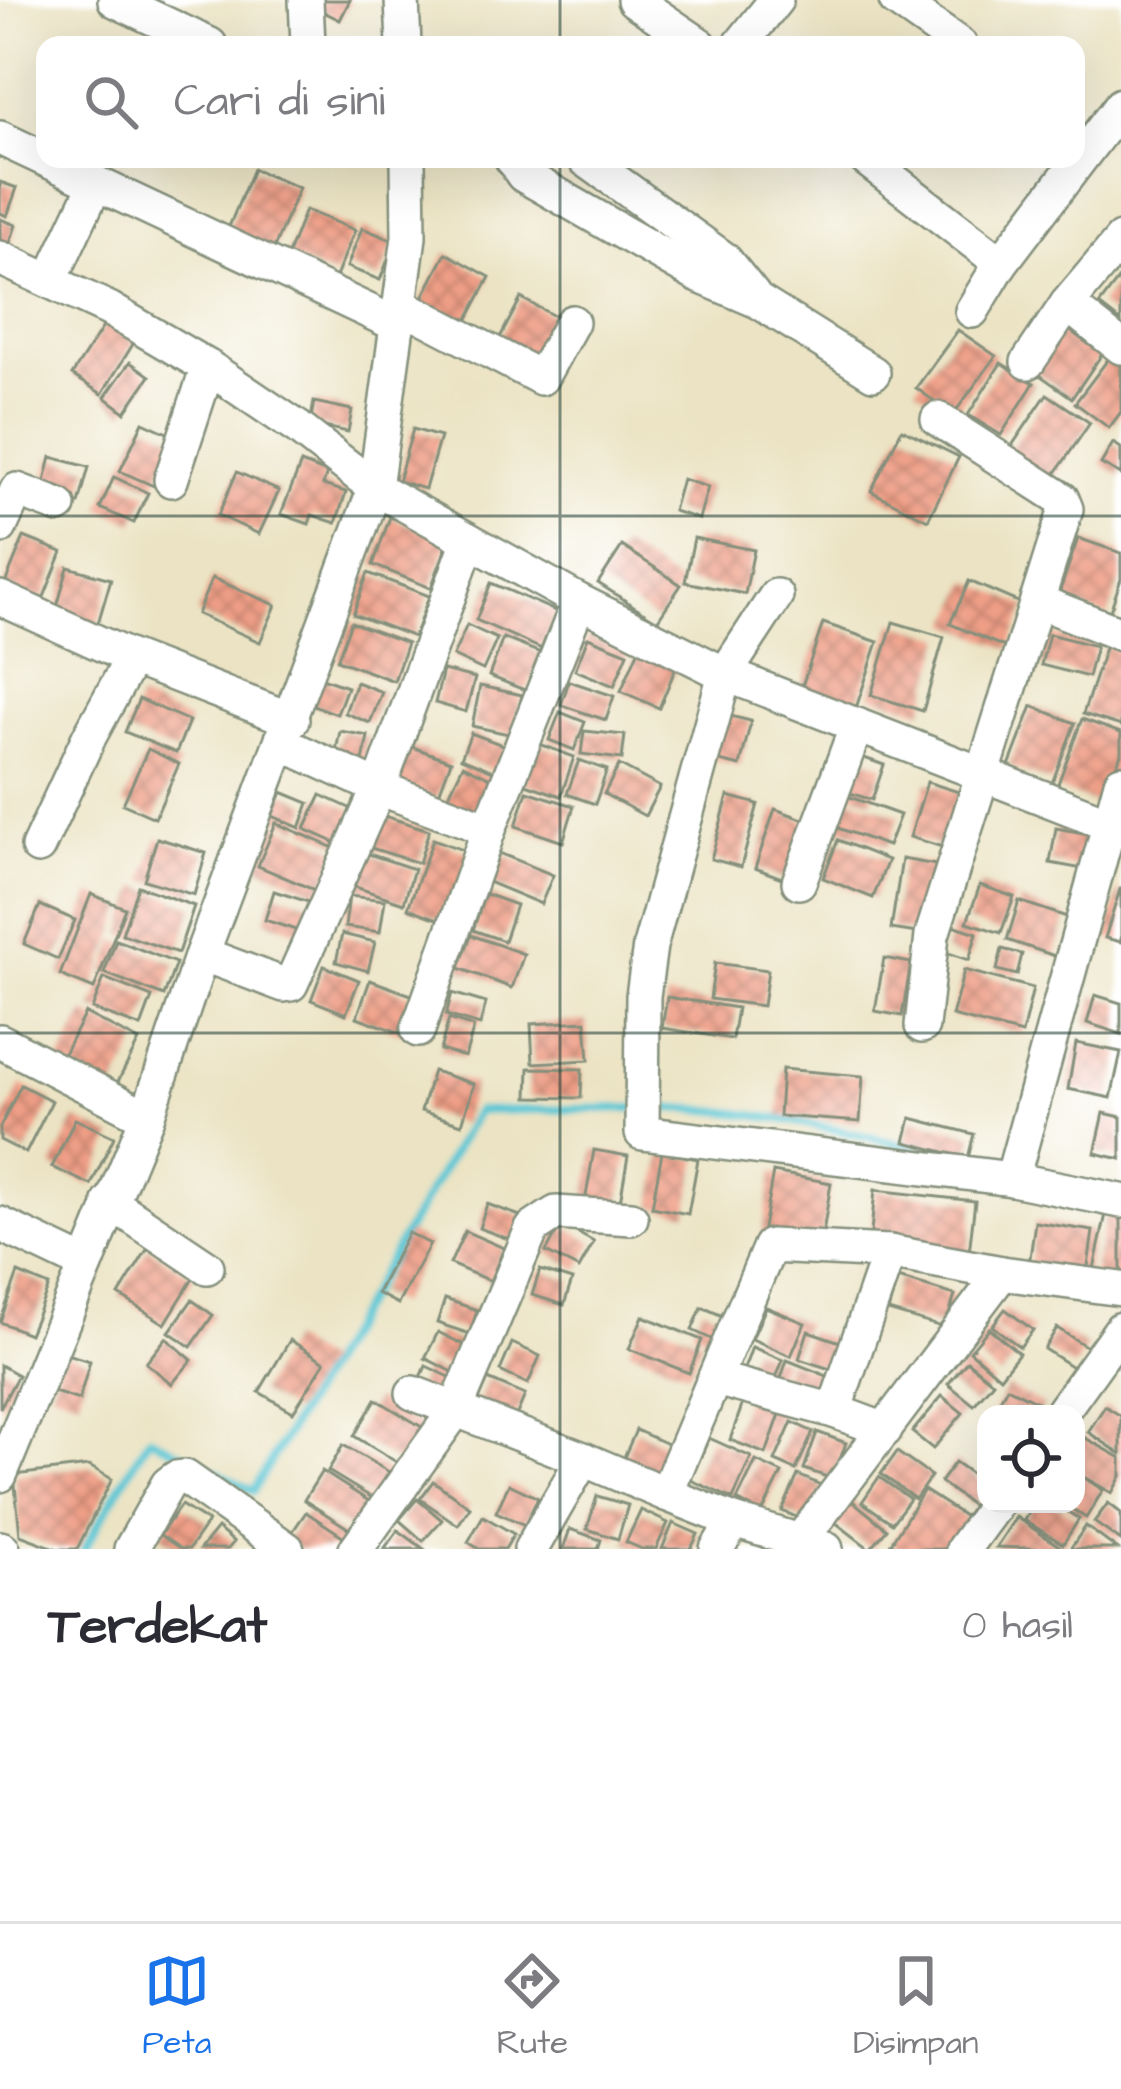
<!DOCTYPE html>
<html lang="id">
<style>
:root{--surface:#fff;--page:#f7f7f7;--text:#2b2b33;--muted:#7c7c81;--line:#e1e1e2;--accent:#1a73e8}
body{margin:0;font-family:"Architects Daughter",sans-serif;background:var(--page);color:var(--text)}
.controls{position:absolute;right:36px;bottom:36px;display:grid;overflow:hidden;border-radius:24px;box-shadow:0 12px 48px #0002}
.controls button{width:108px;height:108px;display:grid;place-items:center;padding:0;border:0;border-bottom:3px solid var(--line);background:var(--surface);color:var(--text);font:60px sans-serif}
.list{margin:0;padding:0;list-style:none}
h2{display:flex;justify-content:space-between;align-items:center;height:156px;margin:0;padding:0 48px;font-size:51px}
h2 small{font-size:39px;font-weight:400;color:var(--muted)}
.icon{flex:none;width:66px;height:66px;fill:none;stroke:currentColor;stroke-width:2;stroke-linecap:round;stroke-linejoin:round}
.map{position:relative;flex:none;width:1121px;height:1549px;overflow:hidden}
.search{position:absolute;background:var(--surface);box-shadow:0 12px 48px #0002;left:36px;right:36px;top:36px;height:132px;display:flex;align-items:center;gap:30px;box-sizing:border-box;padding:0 42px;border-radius:24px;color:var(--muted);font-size:45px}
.sheet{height:372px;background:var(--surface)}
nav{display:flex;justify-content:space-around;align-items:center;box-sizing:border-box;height:168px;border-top:3px solid var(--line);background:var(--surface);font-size:33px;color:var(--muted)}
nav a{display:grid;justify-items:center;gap:6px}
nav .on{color:var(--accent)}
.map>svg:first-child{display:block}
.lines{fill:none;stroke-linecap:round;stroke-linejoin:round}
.stream{stroke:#5cc7d5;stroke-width:8}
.building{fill:url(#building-cross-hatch)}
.minor-casing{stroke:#85907c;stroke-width:38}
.minor{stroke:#fff;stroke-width:33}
.grid{fill:none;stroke:#1f3d34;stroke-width:3;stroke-opacity:0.55}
</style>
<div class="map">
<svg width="1121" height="1549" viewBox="0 0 1121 1549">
<defs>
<pattern id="building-cross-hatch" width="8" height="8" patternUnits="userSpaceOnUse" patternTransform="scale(3)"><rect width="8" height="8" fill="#ef9e86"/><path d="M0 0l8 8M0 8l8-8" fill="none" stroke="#c1826e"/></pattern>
</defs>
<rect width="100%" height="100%" fill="#fff"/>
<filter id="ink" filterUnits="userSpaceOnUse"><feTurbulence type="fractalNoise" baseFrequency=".00833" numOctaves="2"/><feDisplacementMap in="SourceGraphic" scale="24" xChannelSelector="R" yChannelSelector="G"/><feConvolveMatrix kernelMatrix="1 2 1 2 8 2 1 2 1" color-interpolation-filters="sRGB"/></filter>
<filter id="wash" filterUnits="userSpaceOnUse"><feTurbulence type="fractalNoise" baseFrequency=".004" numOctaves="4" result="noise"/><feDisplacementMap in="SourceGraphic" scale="48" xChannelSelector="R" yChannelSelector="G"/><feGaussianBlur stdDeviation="2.7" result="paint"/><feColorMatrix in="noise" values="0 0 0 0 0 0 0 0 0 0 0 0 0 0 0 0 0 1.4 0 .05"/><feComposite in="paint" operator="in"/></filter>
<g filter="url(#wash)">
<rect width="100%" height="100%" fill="#ebe3c3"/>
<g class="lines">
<g class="stream">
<path d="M651 1108C736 1106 854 1132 937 1154"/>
<path d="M84 1549 149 1437 253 1491 477 1111 636 1108"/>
</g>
</g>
<g id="blocks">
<g class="building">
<path d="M310 0H350L340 20 308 4Z"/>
<path d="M253 169 299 188 272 253 226 234Z"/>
<path d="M0 182 17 188 7 216 0 213Z"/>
<path d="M305 210 355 230 336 277 287 257Z"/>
<path d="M0 219 16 225 6 255 0 253Z"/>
<path d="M362 228 395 241 380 280 347 267Z"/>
<path d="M446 253 490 277 463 328 419 305Z"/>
<path d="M1121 276V322L1099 305Z"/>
<path d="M521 298 565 322 540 369 496 345Z"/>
<path d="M106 322 135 341 102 394 72 375Z"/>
<path d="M1065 327 1102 354 1072 398 1034 371Z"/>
<path d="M958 330 996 356 953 415 916 388Z"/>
<path d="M1112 354 1121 360V412L1109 428 1075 403Z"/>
<path d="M130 362 150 376 125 412 105 397Z"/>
<path d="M1001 363 1034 383 1001 435 968 415Z"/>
<path d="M1047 394 1090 423 1049 483 1007 453Z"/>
<path d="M314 402 352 410 348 432 310 424Z"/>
<path d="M143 422 176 437 154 486 120 471Z"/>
<path d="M413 429 440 437 425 489 398 481Z"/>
<path d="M902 429 959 457 928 520 871 491Z"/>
<path d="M1113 443 1121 448V475L1101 464Z"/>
<path d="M51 457 89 467 79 504 42 494Z"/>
<path d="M301 463 327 473 323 485 346 492 336 523 312 515 309 524 281 514Z"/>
<path d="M237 472 279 491 259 534 218 515Z"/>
<path d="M114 477 148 493 134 523 100 508Z"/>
<path d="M682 479 708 487 699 519 673 511Z"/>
<path d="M390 517 449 540 431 588 373 565Z"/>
<path d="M24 537 62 552 42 602 4 586Z"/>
<path d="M694 538 754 550 745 594 685 582Z"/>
<path d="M1078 538 1121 553V579L1108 617 1057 599Z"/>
<path d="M622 546 681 585 657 621 598 583Z"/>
<path d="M68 567 111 579 96 630 54 618Z"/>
<path d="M368 573 429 596 414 637 353 614Z"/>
<path d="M212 578 276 605 260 642 197 614Z"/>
<path d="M969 581 1027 606 1009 649 950 624Z"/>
<path d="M491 583 558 612 542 649 476 620Z"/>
<path d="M351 622 407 643 394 681 337 660Z"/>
<path d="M893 622 944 637 923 711 871 695Z"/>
<path d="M823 623 878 642 855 711 800 692Z"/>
<path d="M467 625 497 639 483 670 453 656Z"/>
<path d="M1049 634 1096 646 1088 677 1041 665Z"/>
<path d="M588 637 628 653 614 686 575 670Z"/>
<path d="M503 638 541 653 527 691 489 676Z"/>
<path d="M1106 645 1121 650V726L1083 714Z"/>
<path d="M639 649 677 665 659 708 621 691Z"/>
<path d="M443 670 475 678 466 712 435 703Z"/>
<path d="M319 677 347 687 337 714 310 704Z"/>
<path d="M569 681 614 696 606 720 561 705Z"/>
<path d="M356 682 382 692 370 723 345 713Z"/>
<path d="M480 686 522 695 513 735 472 726Z"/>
<path d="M139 699 189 721 176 753 125 732Z"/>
<path d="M1032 706 1075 723 1052 783 1009 766Z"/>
<path d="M560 712 585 722 574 750 549 740Z"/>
<path d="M722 714 751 721 740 766 711 759Z"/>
<path d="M1082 719 1121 733V754L1102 806 1056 789Z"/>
<path d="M340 731 368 736 361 772 333 766Z"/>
<path d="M584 731 625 735 622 759 581 754Z"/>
<path d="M471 733 508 747 498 773 461 758Z"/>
<path d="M537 743 574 757 561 796 523 783Z"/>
<path d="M407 745 451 761 437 799 393 783Z"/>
<path d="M148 749 179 764 155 818 123 804Z"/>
<path d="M853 754 884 765 872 800 840 790Z"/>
<path d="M579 760 607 770 595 804 567 794Z"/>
<path d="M463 765 499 782 481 822 444 805Z"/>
<path d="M619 765 660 787 645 816 604 794Z"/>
<path d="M927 782 965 794 949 849 910 837Z"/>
<path d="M527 791 574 806 563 842 516 826Z"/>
<path d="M282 792 309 803 300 828 272 816Z"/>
<path d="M321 795 356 811 341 845 305 829Z"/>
<path d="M728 796 758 804 741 867 711 859Z"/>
<path d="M847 796 900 815 888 846 835 827Z"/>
<path d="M775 809 811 822 790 881 755 868Z"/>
<path d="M381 815 429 830 419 863 371 848Z"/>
<path d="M276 823 339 850 321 893 258 866Z"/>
<path d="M1056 828 1089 834 1083 869 1050 863Z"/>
<path d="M157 838 206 853 194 895 144 880Z"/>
<path d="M433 839 471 853 446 922 408 908Z"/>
<path d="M838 840 888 860 873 898 823 878Z"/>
<path d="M363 852 414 869 404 903 352 886Z"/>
<path d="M499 853 553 875 541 904 488 882Z"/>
<path d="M902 859 936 865 924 934 891 929Z"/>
<path d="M980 885 1014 897 1001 933 967 922Z"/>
<path d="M138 886 194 906 178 953 122 934Z"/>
<path d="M1120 889H1121V942L1105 938Z"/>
<path d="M274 891 315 904 305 933 265 920Z"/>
<path d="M91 894 125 908 94 989 60 975Z"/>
<path d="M485 894 516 905 504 941 473 930Z"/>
<path d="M349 896 385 900 380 932 345 927Z"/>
<path d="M1019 901 1067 917 1055 956 1007 940Z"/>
<path d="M40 905 75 920 58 959 24 944Z"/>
<path d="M953 925 977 933 969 960 945 952Z"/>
<path d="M342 934 375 942 368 971 336 962Z"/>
<path d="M471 935 524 954 512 988 459 968Z"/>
<path d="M116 940 176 963 164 996 104 973Z"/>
<path d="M1002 949 1022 954 1017 975 997 970Z"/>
<path d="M884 958 911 963 902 1016 875 1011Z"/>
<path d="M715 963 768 970 763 1006 710 999Z"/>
<path d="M324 966 359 980 346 1014 311 1000Z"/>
<path d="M964 970 1033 988 1022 1034 952 1016Z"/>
<path d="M104 978 152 997 141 1027 92 1009Z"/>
<path d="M370 980 414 996 401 1033 357 1017Z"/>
<path d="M452 993 486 1003 480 1025 446 1015Z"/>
<path d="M1095 995 1121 1003V1034L1087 1023Z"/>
<path d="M667 997 737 1008 732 1039 662 1028Z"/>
<path d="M85 1013 139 1041 113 1091 59 1063Z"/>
<path d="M449 1019 474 1027 465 1057 440 1050Z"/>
<path d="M586 1021 589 1060 533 1063 531 1024Z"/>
<path d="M1076 1043 1121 1052 1111 1098 1068 1089Z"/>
<path d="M529 1068 582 1069 581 1098 528 1097Z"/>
<path d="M782 1069 863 1076 860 1122 779 1116Z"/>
<path d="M433 1071 474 1084 462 1124 421 1111Z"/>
<path d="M21 1085 52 1101 26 1153 0 1140V1127Z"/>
<path d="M1104 1113 1121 1117V1159L1095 1153Z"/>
<path d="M911 1118 974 1134 968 1158 905 1142Z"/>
<path d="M75 1119 114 1137 91 1185 52 1167Z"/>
<path d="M594 1150 628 1156 619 1208 585 1202Z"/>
<path d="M662 1152 698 1159 688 1214 652 1207Z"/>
<path d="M773 1172 831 1183 821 1245 762 1234Z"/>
<path d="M875 1190 975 1201 969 1253 870 1243Z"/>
<path d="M487 1204 523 1217 514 1241 479 1228Z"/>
<path d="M1106 1214 1121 1217V1285L1092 1278Z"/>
<path d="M1035 1222 1093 1231 1087 1273 1029 1265Z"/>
<path d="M561 1224 594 1242 579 1269 546 1252Z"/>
<path d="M465 1231 504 1248 490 1281 450 1264Z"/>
<path d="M408 1233 430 1244 398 1304 377 1293Z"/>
<path d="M148 1248 194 1277 165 1324 119 1295Z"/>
<path d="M540 1270 572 1280 564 1305 532 1295Z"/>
<path d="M18 1273 49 1286 29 1334 0 1322Z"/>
<path d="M898 1278 955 1295 945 1328 888 1311Z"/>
<path d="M445 1299 477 1310 470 1334 437 1323Z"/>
<path d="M192 1300 213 1315 191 1347 169 1332Z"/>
<path d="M702 1307 730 1319 720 1343 692 1330Z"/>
<path d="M766 1307 805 1323 791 1356 752 1339Z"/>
<path d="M1005 1309 1033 1330 1020 1347 992 1326Z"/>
<path d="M643 1316 702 1340 689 1373 629 1349Z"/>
<path d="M989 1328 1019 1353 1000 1377 970 1351Z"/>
<path d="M1057 1328 1087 1347 1074 1368 1044 1349Z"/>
<path d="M808 1331 849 1345 840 1372 799 1359Z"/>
<path d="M438 1332 466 1346 453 1372 425 1358Z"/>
<path d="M166 1338 192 1360 172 1384 146 1363Z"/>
<path d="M290 1340 325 1362 293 1412 259 1392Z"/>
<path d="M512 1343 540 1356 528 1384 500 1371Z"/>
<path d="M752 1347 783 1360 772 1388 742 1375Z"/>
<path d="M63 1353 90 1361 79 1400 51 1391Z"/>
<path d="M787 1360 835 1379 826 1405 778 1387Z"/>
<path d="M967 1361 993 1382 974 1405 948 1384Z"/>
<path d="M0 1365 18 1375 0 1408Z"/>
<path d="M426 1366 454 1379 443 1404 415 1391Z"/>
<path d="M488 1379 525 1395 510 1430 473 1414Z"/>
<path d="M1007 1387 1043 1405 1039 1414H1013L1001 1408 1009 1414H992Z"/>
<path d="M942 1396 963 1413 933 1449 912 1432Z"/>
<path d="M745 1397 781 1411 766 1454 730 1440Z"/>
<path d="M376 1399 425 1429 403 1466 354 1436Z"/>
<path d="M1105 1406 1121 1416V1454L1088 1432Z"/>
<path d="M792 1422 813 1432 796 1470 775 1461Z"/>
<path d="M636 1430 676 1448 659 1488 618 1471Z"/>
<path d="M817 1432 846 1443 833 1479 804 1469Z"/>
<path d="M1078 1434 1121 1458V1476L1112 1493 1080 1475 1103 1490 1086 1518 1064 1504H1076Z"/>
<path d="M709 1438 751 1457 733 1499 691 1480Z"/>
<path d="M343 1445 389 1472 374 1499 328 1471Z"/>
<path d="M897 1452 931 1476 915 1499 881 1474Z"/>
<path d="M756 1461 782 1473 762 1513 737 1500Z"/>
<path d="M955 1462 986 1484 973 1506 940 1482Z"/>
<path d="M89 1466 112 1479 77 1549H57L20 1535 14 1475Z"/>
<path d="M322 1471 375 1505 357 1534 304 1500Z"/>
<path d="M798 1475 823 1486 808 1522 782 1511Z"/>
<path d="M879 1477 910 1499 892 1523 862 1502Z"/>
<path d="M433 1481 470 1507 458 1525 420 1499Z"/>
<path d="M509 1484 538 1498 525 1525 496 1512Z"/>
<path d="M924 1490 967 1518 946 1549H900L891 1543Z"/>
<path d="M597 1496 628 1505 618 1539 587 1529Z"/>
<path d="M849 1498 887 1529 870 1549 831 1519Z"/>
<path d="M417 1499 442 1520 423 1541 399 1520Z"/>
<path d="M1108 1503 1121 1513V1541L1094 1522Z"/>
<path d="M1034 1504H1056L1079 1519 1063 1544 1024 1520Z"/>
<path d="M181 1505 208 1522 189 1549H181L160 1535Z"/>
<path d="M641 1510 668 1523 656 1549H642L626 1542Z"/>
<path d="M306 1512 347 1539 340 1549H298L286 1541Z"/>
<path d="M483 1516 514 1534 505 1549H479L468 1542Z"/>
<path d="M1016 1517 1059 1546 1057 1549 996 1547Z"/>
<path d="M673 1523 698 1534 691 1549H662Z"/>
<path d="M1086 1526 1117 1549H1070Z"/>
<path d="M217 1528 234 1542 228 1549H200Z"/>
<path d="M570 1529 601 1540 598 1549H563Z"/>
<path d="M398 1530 424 1549H384Z"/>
</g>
</g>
</g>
<g filter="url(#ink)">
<use href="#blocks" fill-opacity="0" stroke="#85907c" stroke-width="3"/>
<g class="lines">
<defs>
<g id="minor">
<path d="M115 0 210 45"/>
<path d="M306 0 308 45"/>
<path d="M402 0 404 45"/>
<path d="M634 0 700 45"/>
<path d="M896 0 960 45"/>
<path d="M740 45 776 0"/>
<path d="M0 138 398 325"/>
<path d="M512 159 523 175 697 275 758 301 873 373"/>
<path d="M585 159 724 259 753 295"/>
<path d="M866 159 1001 263"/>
<path d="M1121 240 1067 304 1121 347"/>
<path d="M0 258 109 309 208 367 298 428 375 488 579 601 725 674 776 596"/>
<path d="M50 281 96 183"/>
<path d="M401 305 541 378 572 322"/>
<path d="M972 311 1001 263 1121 105"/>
<path d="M1028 362 1067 304"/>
<path d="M171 480 208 367"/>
<path d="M0 527 17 490 59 506"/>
<path d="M0 598 132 658 292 720"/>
<path d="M1037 601 1121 634"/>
<path d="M283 744 379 788 489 829"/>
<path d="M1121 828 725 674 650 946 643 996 642 1133 1012 1179 1121 1201"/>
<path d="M38 847 89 737 132 658"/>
<path d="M799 882 857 725"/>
<path d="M202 954 284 985 291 984 379 788 469 540"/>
<path d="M922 1026 932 935 1066 509 1062 499 938 419"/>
<path d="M418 1030 489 829 579 601"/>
<path d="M0 1041 147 1117"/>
<path d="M1012 1179 1121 782"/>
<path d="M110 1202 207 1267"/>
<path d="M0 1224 86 1265"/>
<path d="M716 1379 834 1411"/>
<path d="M413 1393 583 1459 531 1549"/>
<path d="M1060 1414 1121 1329"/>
<path d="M885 1430 834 1411 889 1252 1002 1273"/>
<path d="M583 1459 666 1494"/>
<path d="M0 1475 147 1117 202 954 375 488 409 237 408 159"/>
<path d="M734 1521 666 1494 770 1246 889 1252"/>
<path d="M800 1541 1002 1273 1121 1289"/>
<path d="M0 1548 3 1549"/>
<path d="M131 1549 168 1484 176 1478 185 1477 287 1549"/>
<path d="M356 1549 455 1411 532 1229 556 1213 631 1218"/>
<path d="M717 1549 734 1521 826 1549"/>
<path d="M963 1549 996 1504"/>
</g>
</defs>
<use href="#minor" class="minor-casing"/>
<use href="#minor" class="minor"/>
</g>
</g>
<path class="grid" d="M560 0V45M560 159V1549M0 516H1121M0 1033H1121"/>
</svg>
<div class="controls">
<button><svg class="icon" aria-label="locate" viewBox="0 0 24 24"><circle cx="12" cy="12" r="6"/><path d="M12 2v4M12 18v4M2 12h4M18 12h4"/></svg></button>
</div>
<div class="search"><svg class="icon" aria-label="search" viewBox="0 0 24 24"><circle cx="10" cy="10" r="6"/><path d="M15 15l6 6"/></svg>Cari di sini</div>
</div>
<section class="sheet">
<h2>Terdekat<small>0 hasil</small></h2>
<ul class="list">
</ul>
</section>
<nav>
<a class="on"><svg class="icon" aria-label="map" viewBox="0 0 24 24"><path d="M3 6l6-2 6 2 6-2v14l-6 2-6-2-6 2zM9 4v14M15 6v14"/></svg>Peta</a>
<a><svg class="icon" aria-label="directions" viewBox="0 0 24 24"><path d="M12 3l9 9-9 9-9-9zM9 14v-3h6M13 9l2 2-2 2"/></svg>Rute</a>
<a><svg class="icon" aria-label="saved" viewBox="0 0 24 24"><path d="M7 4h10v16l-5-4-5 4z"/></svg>Disimpan</a>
</nav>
